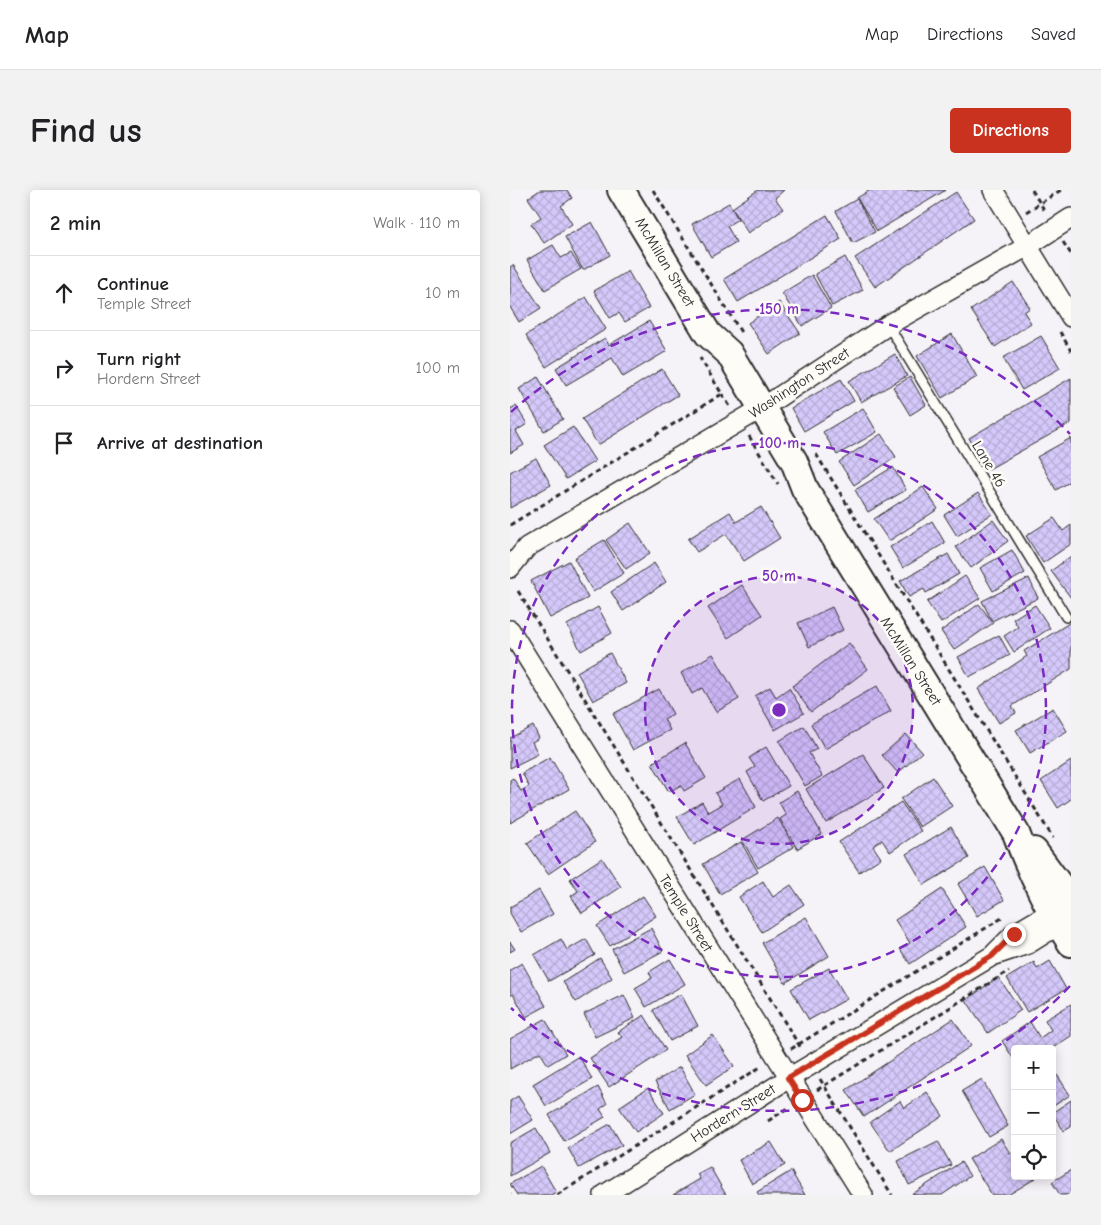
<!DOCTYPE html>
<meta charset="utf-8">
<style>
:root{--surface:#fff;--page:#f2f2f2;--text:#202124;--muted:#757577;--line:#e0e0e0;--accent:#c8321e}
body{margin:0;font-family:"Comic Neue",sans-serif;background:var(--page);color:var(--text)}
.controls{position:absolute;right:15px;bottom:15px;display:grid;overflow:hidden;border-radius:5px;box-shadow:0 2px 12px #0003}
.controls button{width:45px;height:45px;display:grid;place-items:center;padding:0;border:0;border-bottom:1px solid var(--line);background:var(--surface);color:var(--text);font:25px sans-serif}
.stop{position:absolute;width:15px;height:15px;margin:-11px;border:4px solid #c8321e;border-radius:50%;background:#fff}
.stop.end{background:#c8321e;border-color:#fff;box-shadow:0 1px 5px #0008}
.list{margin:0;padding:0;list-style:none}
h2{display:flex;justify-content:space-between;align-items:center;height:65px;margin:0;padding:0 20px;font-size:21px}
h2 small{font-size:16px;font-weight:400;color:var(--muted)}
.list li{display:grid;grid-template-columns:32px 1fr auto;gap:15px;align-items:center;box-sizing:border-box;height:75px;padding:0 20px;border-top:1px solid var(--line)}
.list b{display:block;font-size:19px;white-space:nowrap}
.list p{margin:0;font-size:16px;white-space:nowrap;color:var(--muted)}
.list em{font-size:16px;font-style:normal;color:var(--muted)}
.icon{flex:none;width:28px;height:28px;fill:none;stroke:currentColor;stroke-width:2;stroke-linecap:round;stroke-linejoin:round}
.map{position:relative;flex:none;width:561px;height:1005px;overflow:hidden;border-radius:5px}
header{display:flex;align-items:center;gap:30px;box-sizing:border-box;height:70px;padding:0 25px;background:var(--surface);border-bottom:1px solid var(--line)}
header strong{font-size:24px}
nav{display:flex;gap:28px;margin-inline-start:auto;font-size:18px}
.intro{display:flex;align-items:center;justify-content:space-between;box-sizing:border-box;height:120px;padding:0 30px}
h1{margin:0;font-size:35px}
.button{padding:12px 22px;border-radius:5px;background:var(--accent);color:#fff;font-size:18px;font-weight:700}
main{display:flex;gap:30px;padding:0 30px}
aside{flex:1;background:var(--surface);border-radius:5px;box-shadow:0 2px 12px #0003}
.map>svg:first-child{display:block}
.building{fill:url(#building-cross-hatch);stroke:#2b2b2b}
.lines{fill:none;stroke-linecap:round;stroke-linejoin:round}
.lane-casing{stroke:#2b2b2b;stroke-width:12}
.street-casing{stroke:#2b2b2b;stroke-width:22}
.secondary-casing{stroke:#2b2b2b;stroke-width:30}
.path{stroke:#2b2b2b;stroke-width:3;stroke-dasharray:5 4;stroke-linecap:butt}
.lane{stroke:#fdfcf7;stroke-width:9}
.street{stroke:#fdfcf7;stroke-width:19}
.secondary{stroke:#fdfcf7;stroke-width:26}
.route{stroke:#c8321e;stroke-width:6}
.ring{fill:none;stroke:#7b2cbf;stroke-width:2.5;stroke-dasharray:9 6}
.labels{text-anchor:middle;stroke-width:5;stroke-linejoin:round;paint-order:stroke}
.street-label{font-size:15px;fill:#2b2b2b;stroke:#fdfcf7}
.centre{fill:#7b2cbf;stroke:#fdfcf7;stroke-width:2.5}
.ring-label{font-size:15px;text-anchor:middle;font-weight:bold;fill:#7b2cbf;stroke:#fdfcf7;stroke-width:5;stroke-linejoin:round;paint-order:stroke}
</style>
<header>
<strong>Map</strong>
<nav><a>Map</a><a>Directions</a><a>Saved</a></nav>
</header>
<div class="intro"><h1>Find us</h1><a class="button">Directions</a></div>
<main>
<aside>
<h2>2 min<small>Walk · 110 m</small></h2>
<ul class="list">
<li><svg class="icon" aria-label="ahead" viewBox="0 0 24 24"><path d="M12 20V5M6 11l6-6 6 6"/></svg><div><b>Continue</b><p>Temple Street</p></div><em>10 m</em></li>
<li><svg class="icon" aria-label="right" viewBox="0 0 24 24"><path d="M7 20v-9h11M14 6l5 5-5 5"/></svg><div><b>Turn right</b><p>Hordern Street</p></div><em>100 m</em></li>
<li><svg class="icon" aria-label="arrive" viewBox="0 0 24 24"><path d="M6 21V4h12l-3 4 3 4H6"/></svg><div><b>Arrive at destination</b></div></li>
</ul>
</aside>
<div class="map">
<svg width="561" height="1005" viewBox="0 0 561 1005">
<defs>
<pattern id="building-cross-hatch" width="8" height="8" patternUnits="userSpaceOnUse" patternTransform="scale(1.25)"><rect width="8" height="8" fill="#d5c8fa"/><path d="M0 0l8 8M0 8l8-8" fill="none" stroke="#b7acd6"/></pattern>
</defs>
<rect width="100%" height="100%" fill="#f5f2f8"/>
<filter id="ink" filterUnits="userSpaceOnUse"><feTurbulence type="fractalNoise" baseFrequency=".02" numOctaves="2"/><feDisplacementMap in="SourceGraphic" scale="10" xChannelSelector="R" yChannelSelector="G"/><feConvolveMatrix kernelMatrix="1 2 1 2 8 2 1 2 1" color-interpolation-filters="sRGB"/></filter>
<g filter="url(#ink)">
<g class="building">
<path d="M30 0H57L62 8 51 16 62 34 34 53 21 34 31 27 18 8Z"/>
<path d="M248 0H274L265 8 273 19 238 43 222 18Z"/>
<path d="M360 0H436L367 41 347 8Z"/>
<path d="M446 2 464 29 365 97 345 68Z"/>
<path d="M347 9 365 42 343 53 326 21Z"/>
<path d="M219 13 228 29 217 36 226 52 201 67 182 34Z"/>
<path d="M317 25 331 49 228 112 214 89Z"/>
<path d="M82 32 100 65 73 80 55 47Z"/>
<path d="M43 55 51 68 61 63 71 79 35 100 17 70Z"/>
<path d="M335 67 353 100 322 116 305 84Z"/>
<path d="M3 75 31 118 9 132 0 117V77Z"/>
<path d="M118 81 139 118 115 132 109 123 100 128 84 101Z"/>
<path d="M302 85 321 118 292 136 272 103Z"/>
<path d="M503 92 520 118 514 122 521 133 485 157 461 120Z"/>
<path d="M76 107 96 139 36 177 16 145Z"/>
<path d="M269 112 290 143 259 164 238 133Z"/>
<path d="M139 131 157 161 113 187 102 168 56 195 46 178 95 148 99 155Z"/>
<path d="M442 144 467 187 432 208 407 166Z"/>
<path d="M531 146 550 178 512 200 493 168Z"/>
<path d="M385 164 397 186 351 212 339 191Z"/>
<path d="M152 179 168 205 88 255 72 229Z"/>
<path d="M28 187 53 229 34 241 9 199Z"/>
<path d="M400 187 416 215 400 225 383 197Z"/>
<path d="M561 188V233L477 280 459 248Z"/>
<path d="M331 189 344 211 294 241 281 218Z"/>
<path d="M6 216 17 234 6 241 14 255 0 263V219Z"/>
<path d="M353 218 367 242 327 265 313 242Z"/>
<path d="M63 237 85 271 56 289 34 255Z"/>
<path d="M371 244 386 267 344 295 329 272Z"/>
<path d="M561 248V291L546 300 527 267Z"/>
<path d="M26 268 41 295 0 318V282Z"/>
<path d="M383 277 396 300 358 322 345 300Z"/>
<path d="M413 297 428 319 379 351 364 329Z"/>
<path d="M468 303 482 324 447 346 434 325Z"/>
<path d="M251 317 270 348 234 371 216 344 187 362 178 349 220 322 226 332Z"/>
<path d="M544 328 553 341 561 335V354L533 373 516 346Z"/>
<path d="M483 330 498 351 461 378 446 357Z"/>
<path d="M422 331 435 353 393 378 380 357Z"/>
<path d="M120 333 140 363 116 379 96 350Z"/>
<path d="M94 350 114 383 83 402 64 368Z"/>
<path d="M502 360 515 383 483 401 470 378Z"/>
<path d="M438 364 449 384 416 403 414 399 399 407 390 391Z"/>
<path d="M561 366V408L541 381Z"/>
<path d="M59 371 78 408 40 428 21 391Z"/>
<path d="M144 373 156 392 113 421 101 402Z"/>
<path d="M455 386 470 408 431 433 417 412Z"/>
<path d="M519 388 528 408 482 431 472 411Z"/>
<path d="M232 395 252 425 218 448 198 418Z"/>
<path d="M469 414 483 433 444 460 431 441Z"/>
<path d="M525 415 540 438 504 462 494 446 508 437 503 429Z"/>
<path d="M88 417 102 443 71 461 57 435Z"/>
<path d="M322 417 333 440 299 457 288 433Z"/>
<path d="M561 432V479L502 516 506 523 489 533 468 499 517 466 514 461Z"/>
<path d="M489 445 500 465 459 487 448 467Z"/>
<path d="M339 453 358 479 301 522 282 496Z"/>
<path d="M100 463 116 493 83 511 67 482Z"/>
<path d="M203 464 229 509 206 522 192 498 182 504 171 483Z"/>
<path d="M367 496 381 521 315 559 301 534Z"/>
<path d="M260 497 266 507 279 498 294 523 265 540 245 506Z"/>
<path d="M149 499 163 524 154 529 160 540 123 560 103 524Z"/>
<path d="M543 518 557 541 520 563 506 540Z"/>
<path d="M23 536 29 548 22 552 28 564 0 578V548Z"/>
<path d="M294 536 307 559 299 563 312 586 295 596 269 551Z"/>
<path d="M396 544 412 562 388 583 372 565Z"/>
<path d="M175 553 196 588 174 601 171 595 159 602 142 573Z"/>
<path d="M256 557 279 596 253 611 237 582 245 577 239 568Z"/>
<path d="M353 564 374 598 316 633 296 599Z"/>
<path d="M40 567 59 599 0 633V590L3 588 11 601 19 596 12 583Z"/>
<path d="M561 571V609L548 618 531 591Z"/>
<path d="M423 587 442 616 410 637 391 609Z"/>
<path d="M230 589 246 617 184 655 167 627 192 612 198 622 212 614 205 603Z"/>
<path d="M287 601 312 644 287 659 270 629 276 625 269 612Z"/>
<path d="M391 612 411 641 380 662 372 650 363 656 371 668 349 682 329 652Z"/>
<path d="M65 621 85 652 38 684 17 653Z"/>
<path d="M268 628 284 657 248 678 232 650Z"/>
<path d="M441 637 459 668 414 695 396 664Z"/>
<path d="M231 652 248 682 210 704 193 674Z"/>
<path d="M92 668 111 697 72 723 61 706 68 701 60 689Z"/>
<path d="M475 677 494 710 467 726 448 694Z"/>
<path d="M253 691 263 707 281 695 294 714 252 742 229 707Z"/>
<path d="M432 699 456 737 400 774 390 759 400 753 385 730Z"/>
<path d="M29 700 43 724 11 742 0 723V717Z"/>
<path d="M133 706 146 726 100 756 87 736Z"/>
<path d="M296 727 319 766 275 793 252 753Z"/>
<path d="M141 738 153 761 114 782 102 759Z"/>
<path d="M51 749 57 760 76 749 85 765 39 791 24 765Z"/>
<path d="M0 752 5 759 0 762Z"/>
<path d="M90 768 102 788 66 812 53 792Z"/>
<path d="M160 769 175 794 136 817 125 798 142 788 139 782Z"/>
<path d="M540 771 556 799 517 822 497 788 524 772 527 779Z"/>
<path d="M12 773 36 816 16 827 3 804 0 806V780Z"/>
<path d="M319 778 337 809 299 830 281 799Z"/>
<path d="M488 787 511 820 478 843 456 810Z"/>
<path d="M171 804 188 836 160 851 143 820Z"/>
<path d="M114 805 125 828 85 847 74 824Z"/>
<path d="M561 814V846L541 859H505V871L492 851 520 832 530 848 541 840 535 830Z"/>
<path d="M134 825 156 860 99 897 80 868 112 847 108 842Z"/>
<path d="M35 829 56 864 38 875 30 862 0 879V849Z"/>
<path d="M443 829 461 856 354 927 336 900Z"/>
<path d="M203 845 224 876 196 895 175 865Z"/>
<path d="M69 866 82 889 36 916 23 894Z"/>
<path d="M170 877 185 904 160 919 145 892Z"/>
<path d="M542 877 560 905 542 917Z"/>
<path d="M472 889 498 936 479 947 452 901Z"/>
<path d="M88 897 97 914 90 919 95 927 54 951 39 925Z"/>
<path d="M138 898 154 923 126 942 109 917Z"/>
<path d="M417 902 433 926 380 961 360 932 390 911 394 918Z"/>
<path d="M8 906 23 930 0 944V911Z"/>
<path d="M561 910V937L554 941 542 923Z"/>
<path d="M100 934 112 955 69 978 58 958Z"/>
<path d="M26 938 40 963 0 986V953Z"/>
<path d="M491 949 500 963 505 960V986L526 988 498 1005H482L459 969Z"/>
<path d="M428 951 441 975 399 995 388 971Z"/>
<path d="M261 952 275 975 242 994 229 970Z"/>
<path d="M451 972 460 986 432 1005H401Z"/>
<path d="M31 976 46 1002 41 1005H7L0 994Z"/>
<path d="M200 977 216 1005H163L190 989 187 984Z"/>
<path d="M561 980V1005H550L542 992Z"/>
<path d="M281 981 295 1005H249L247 1002Z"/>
</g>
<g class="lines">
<defs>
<path id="lane" d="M378 135 556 427"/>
<g id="street">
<path d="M483 0 561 127"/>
<path d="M0 378 17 357 252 218 378 135 516 57 561 28"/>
<path d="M0 440 353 1005"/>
<path d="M485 763 504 744 551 716"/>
<path d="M94 1005 279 888 482 766 518 754 561 727"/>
</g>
<g id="secondary">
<path d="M111 0 198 144 219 163 252 218 284 271 295 299 506 643C520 681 538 719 561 753"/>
<path d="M524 661 561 711"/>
</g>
</defs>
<use href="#lane" class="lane-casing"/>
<use href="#street" class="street-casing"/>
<use href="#secondary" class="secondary-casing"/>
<g class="path">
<path d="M143 0 232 144"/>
<path d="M522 0 536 23"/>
<path d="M516 22 551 0"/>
<path d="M553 52 561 64"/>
<path d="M550 142 561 161"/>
<path d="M212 204 221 218"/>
<path d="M239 246 268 294"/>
<path d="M306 264 543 648"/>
<path d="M0 335 212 204 190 168"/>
<path d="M8 401 292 860"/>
<path d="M281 859 492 728"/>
<path d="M310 889 382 1005"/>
<path d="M307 900 499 781"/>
<path d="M258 931 278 918"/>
<path d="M0 1004 1 1005"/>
<path d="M47 1005 252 876"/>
</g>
<use href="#lane" class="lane"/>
<use href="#street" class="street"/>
<use href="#secondary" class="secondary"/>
</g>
</g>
<g class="lines" filter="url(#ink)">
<path class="route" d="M292 910 278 888 482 766 504 744"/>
</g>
<circle cx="269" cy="520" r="134" fill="#7b2cbf" fill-opacity=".12"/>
<g class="ring">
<circle cx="269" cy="520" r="134"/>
<circle cx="269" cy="520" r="267"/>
<path d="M560 796A401 401 0 0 1 1 818M1 222A401 401 0 0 1 560 244"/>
</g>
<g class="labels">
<g class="street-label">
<text transform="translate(155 72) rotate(59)" y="5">McMillan Street</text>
<text transform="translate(289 193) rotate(-33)" y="5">Washington Street</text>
<text transform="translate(479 274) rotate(59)" y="5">Lane 46</text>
<text transform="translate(401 471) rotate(58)" y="5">McMillan Street</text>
<text transform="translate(176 723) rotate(58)" y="5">Temple Street</text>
<text transform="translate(223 923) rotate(-32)" y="5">Hordern Street</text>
</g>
</g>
<circle cx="269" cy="520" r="8" class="centre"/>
<g class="ring-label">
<text x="269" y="124">150 m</text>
<text x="269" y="258">100 m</text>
<text x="269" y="391">50 m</text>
</g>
</svg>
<div class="controls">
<button>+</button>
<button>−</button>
<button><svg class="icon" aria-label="locate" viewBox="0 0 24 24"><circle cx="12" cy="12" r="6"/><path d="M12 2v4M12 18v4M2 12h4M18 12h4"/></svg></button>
</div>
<div class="stop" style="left:292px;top:910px"></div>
<div class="stop end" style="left:504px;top:744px"></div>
</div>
</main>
